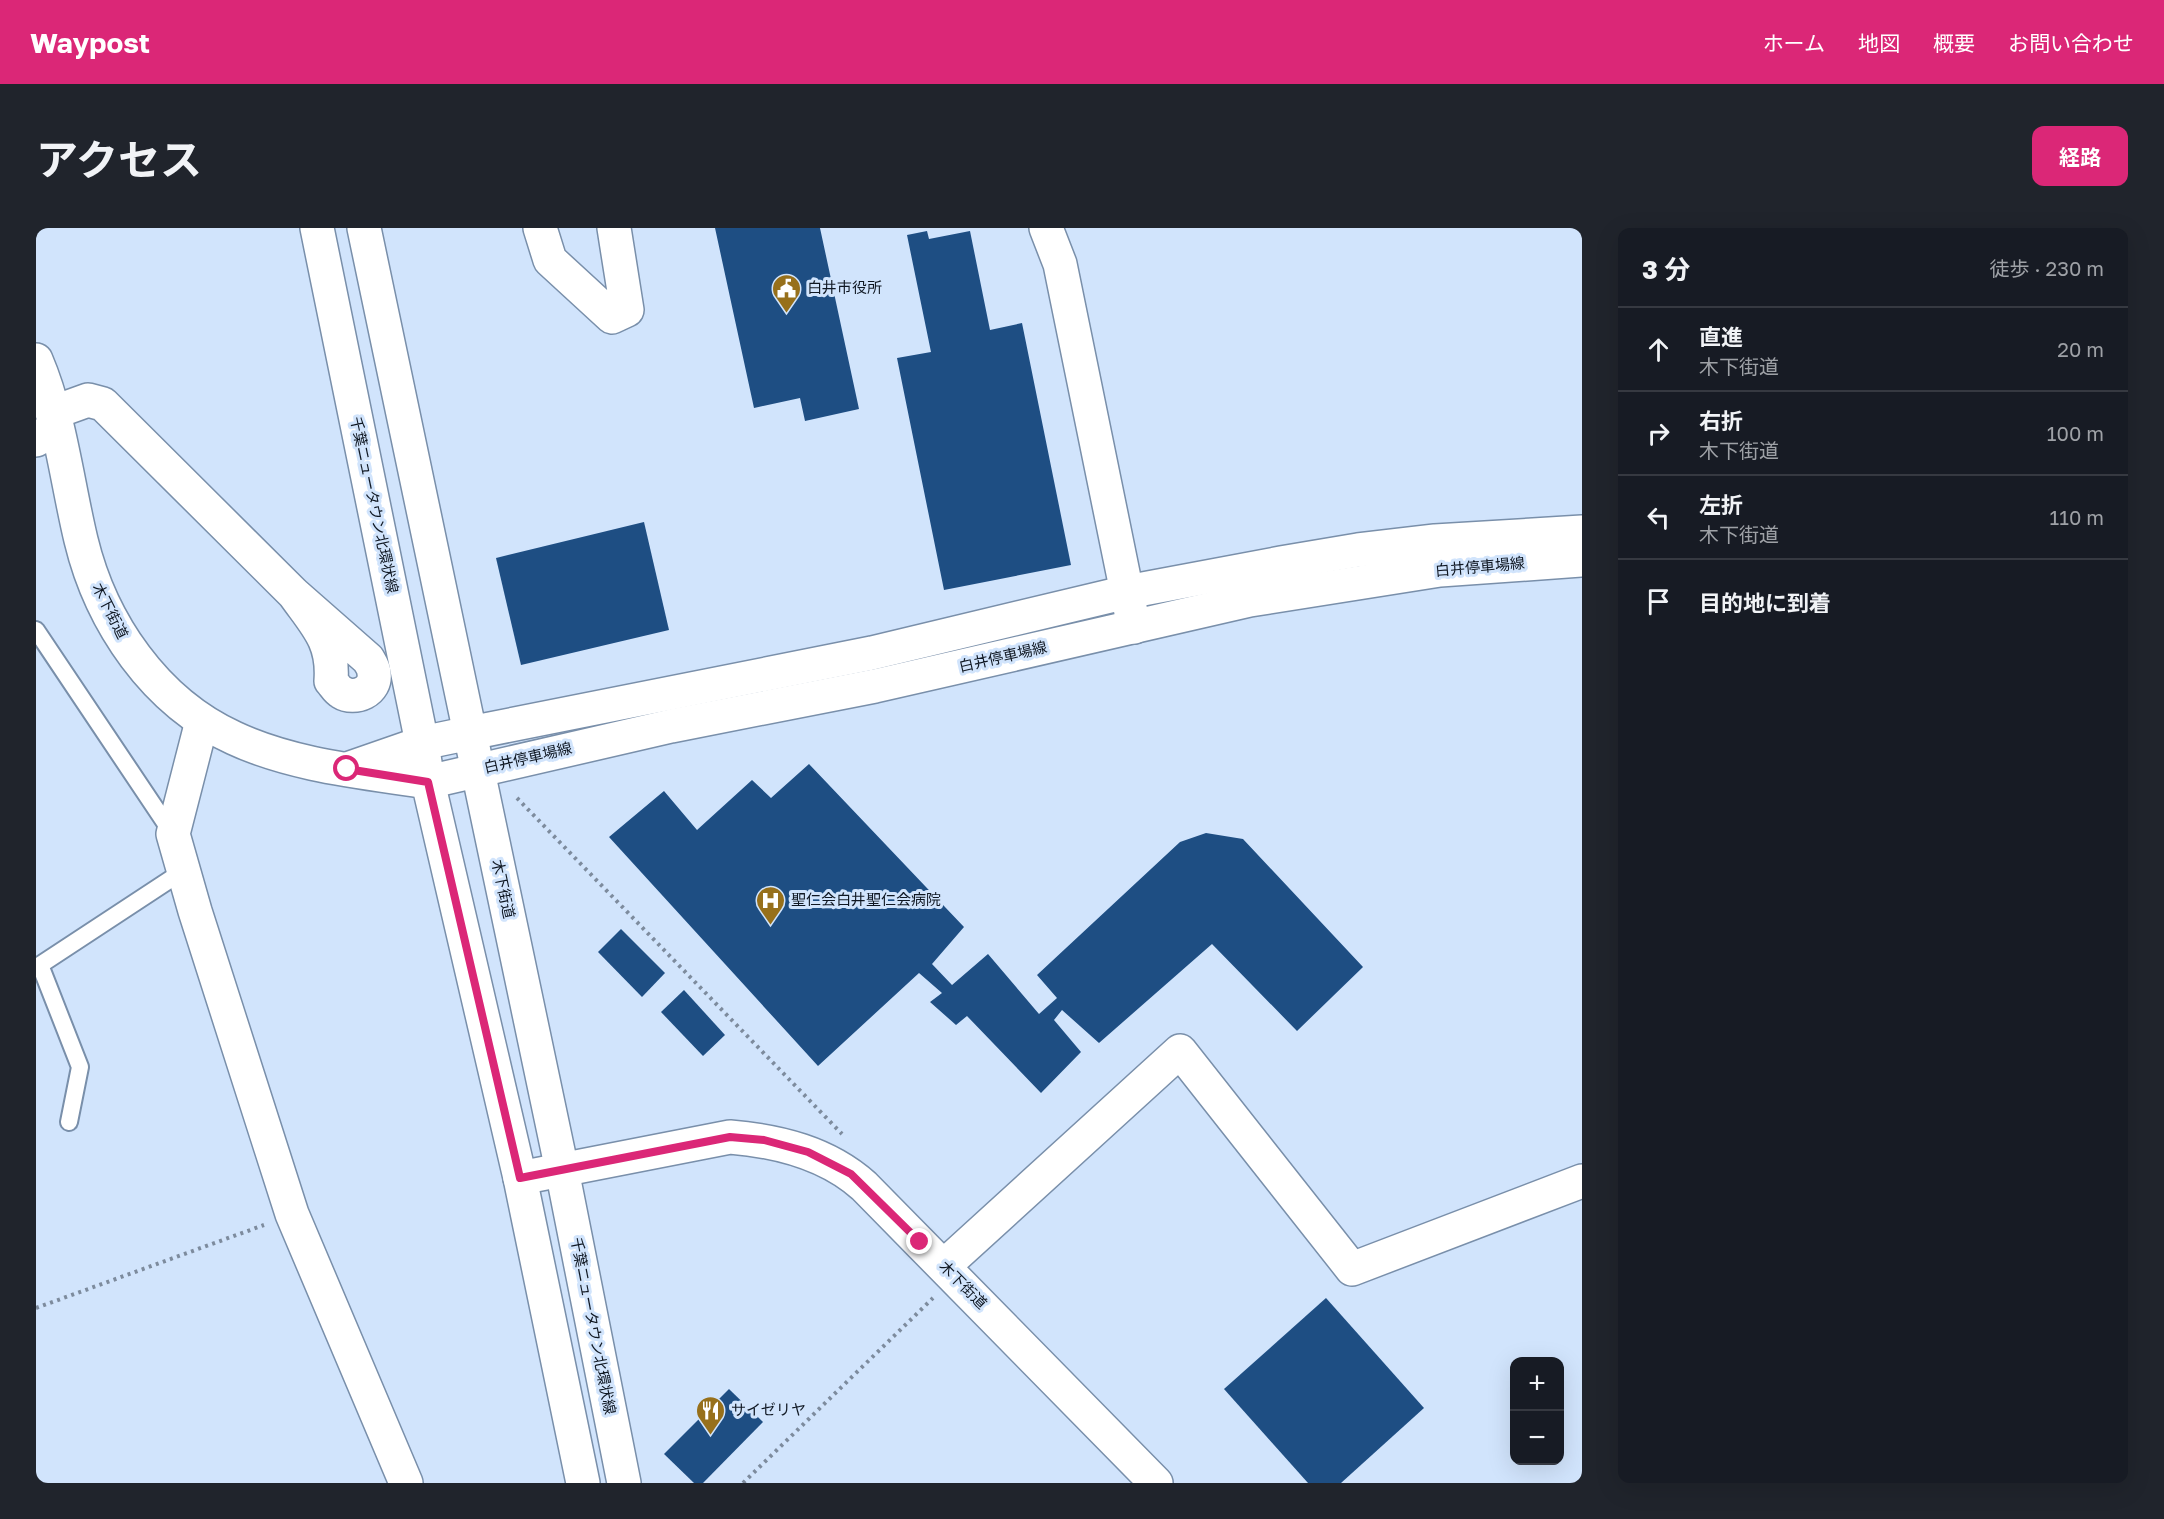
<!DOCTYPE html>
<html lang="ja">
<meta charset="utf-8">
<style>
:root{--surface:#171b24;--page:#20242c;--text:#f1f3f6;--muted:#9ea1a6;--line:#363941;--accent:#db2777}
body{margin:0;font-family:"Golos Text","Noto Sans JP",sans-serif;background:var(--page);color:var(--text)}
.controls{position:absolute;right:18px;bottom:18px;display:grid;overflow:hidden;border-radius:12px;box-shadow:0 6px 24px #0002}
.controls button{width:54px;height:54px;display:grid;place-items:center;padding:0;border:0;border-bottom:2px solid var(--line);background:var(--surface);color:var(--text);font:30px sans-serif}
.stop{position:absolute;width:18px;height:18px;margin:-14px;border:4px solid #db2777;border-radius:50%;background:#fff}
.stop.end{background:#db2777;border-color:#fff;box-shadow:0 2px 6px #0008}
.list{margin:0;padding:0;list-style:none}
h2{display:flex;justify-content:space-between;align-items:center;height:78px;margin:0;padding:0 24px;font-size:26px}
h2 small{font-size:20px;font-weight:400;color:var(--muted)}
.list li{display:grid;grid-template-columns:39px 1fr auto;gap:18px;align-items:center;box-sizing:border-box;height:84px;padding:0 24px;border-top:2px solid var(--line)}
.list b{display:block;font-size:22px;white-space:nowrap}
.list p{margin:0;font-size:20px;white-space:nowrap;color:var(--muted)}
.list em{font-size:20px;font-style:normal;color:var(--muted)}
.icon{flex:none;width:33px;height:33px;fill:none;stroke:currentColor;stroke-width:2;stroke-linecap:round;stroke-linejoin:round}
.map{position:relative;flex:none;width:1546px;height:1255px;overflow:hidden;border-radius:12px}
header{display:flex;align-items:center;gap:36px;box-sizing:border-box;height:84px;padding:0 30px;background:var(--accent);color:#fff}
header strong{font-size:28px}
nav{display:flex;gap:33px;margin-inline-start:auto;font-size:21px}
.intro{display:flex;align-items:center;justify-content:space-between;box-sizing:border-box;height:144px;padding:0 36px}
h1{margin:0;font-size:42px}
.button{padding:15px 27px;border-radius:12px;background:var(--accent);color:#fff;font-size:21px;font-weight:700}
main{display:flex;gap:36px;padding:0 36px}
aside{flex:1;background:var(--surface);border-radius:12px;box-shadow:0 6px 24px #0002}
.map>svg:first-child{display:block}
.building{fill:#1e4e83}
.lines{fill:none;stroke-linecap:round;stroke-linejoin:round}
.service-casing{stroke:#798faa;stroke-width:20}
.minor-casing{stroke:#798faa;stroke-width:36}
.secondary-casing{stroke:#798faa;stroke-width:36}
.primary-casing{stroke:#798faa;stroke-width:36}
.path{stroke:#7d8b9d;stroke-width:4;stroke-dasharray:3 4.5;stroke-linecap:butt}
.service{stroke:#fff;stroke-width:16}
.minor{stroke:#fff;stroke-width:33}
.secondary{stroke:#fff;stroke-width:33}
.primary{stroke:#fff;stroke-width:33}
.route{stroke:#db2777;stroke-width:8}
.labels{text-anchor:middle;stroke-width:6;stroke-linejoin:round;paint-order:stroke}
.poi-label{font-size:15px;fill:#0f1722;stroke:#d1e4fc;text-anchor:start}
.street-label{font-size:15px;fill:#0f1722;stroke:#d1e4fc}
</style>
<header>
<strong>Waypost</strong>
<nav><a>ホーム</a><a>地図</a><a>概要</a><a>お問い合わせ</a></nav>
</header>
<div class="intro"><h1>アクセス</h1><a class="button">経路</a></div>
<main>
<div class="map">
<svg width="1546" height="1255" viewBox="0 0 1546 1255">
<rect width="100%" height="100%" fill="#d1e4fc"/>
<g class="building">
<path d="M679 0H784L823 181 769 193 764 170 718 180Z"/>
<path d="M891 3 893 11 934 3 954 102 986 95 1035 337 908 362 861 130 895 124 871 7Z"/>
<path d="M608 294 633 402 485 437 460 330Z"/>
<path d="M773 536 928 699 896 736 916 757 952 726 1003 786 1021 770 1001 747 1144 614 1170 605 1207 611 1327 739 1261 803 1176 716 1063 815 1026 782 1018 792 1045 824 1005 865 931 788 920 797 894 774 906 765 883 745 782 838 573 609 628 563 661 602 716 552 735 570Z"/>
<path d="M585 701 629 745 606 769 562 724Z"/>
<path d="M648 762 689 807 667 828 625 784Z"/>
<path d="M1290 1070 1388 1180 1305 1255H1272L1188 1161Z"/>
<path d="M693 1161 727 1194 667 1255H658L628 1226Z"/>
</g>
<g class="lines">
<defs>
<g id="service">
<path d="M0 402 136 605"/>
<path d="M33 894 44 839 4 737 147 643"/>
</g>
<g id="minor">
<path d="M504 0 514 32 576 89 591 82 578 0"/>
<path d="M1010 0 1024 36 1098 399"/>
<path d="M16 185 52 172 67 176 258 366 332 431C335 436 338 440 338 445 341 463 319 473 305 464 301 462 298 456 295 453 298 413 280 397 258 366"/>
<path d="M0 212 20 198"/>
<path d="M166 493 137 606 159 683 256 986 370 1255"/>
<path d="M908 1038 1144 823 1316 1041 1546 953"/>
</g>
<g id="secondary">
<path d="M281 0 386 515 392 554 635 498 839 458 1214 372 1404 342 1546 332"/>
<path d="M328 0 434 505 836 425 1091 364 1245 335 1322 322 1399 313 1546 304"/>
<path d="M526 942 588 1255"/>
<path d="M484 950 547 1255"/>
</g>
<g id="primary">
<path d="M0 132C24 188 31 254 45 312 65 395 119 474 198 510 258 538 328 544 392 554L484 950 694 909C743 913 791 925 828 958L1120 1255"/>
<path d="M314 540 386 515 434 505 526 942"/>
</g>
</defs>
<use href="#service" class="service-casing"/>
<use href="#minor" class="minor-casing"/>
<use href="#secondary" class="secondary-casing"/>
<use href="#primary" class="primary-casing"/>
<g class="path">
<path d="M481 570 806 906"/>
<path d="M0 1080 228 997"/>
<path d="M707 1255 897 1070"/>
</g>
<use href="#service" class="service"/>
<use href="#minor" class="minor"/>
<use href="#secondary" class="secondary"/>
<use href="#primary" class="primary"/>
</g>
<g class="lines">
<path class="route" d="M311 541 392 554 484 950 694 909 728 912 772 924 815 946 884 1014"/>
</g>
<defs>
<symbol id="civic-pin" viewBox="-11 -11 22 30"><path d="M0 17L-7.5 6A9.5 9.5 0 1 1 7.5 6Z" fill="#97701b" stroke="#d1e4fc"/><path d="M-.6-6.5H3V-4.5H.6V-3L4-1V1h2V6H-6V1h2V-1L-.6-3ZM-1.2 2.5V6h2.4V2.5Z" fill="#fff"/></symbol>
<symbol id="hospital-pin" viewBox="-11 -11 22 30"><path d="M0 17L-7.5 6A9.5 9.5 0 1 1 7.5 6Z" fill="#97701b" stroke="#d1e4fc"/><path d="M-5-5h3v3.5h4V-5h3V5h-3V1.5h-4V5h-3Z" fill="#fff"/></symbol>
<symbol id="restaurant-pin" viewBox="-11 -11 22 30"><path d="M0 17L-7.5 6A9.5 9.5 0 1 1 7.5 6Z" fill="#97701b" stroke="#d1e4fc"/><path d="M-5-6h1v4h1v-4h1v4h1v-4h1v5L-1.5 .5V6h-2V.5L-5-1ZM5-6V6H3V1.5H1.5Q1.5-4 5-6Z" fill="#fff"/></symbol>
</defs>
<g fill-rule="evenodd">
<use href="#civic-pin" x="734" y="44" width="33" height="45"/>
<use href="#hospital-pin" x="718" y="656" width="33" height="45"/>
<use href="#restaurant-pin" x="658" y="1166" width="33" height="45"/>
</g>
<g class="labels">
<g class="poi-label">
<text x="771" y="65">白井市役所</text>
<text x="755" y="677">聖仁会白井聖仁会病院</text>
<text x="695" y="1187">サイゼリヤ</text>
</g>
<g class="street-label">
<text transform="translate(338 277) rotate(78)" y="5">千葉ニュータウン北環状線</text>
<text transform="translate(1444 339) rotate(-5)" y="5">白井停車場線</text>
<text transform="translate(74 383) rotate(63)" y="5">木下街道</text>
<text transform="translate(967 429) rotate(-13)" y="5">白井停車場線</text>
<text transform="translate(492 530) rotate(-13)" y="5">白井停車場線</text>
<text transform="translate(467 661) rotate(78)" y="5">木下街道</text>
<text transform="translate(927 1057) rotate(45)" y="5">木下街道</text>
<text transform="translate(557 1098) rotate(79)" y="5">千葉ニュータウン北環状線</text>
</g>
</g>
</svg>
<div class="controls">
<button>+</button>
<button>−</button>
</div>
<div class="stop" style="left:311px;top:541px"></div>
<div class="stop end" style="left:884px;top:1014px"></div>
</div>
<aside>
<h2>3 分<small>徒歩 · 230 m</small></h2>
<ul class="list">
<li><svg class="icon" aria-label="ahead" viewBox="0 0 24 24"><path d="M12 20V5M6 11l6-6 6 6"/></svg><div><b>直進</b><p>木下街道</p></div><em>20 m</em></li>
<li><svg class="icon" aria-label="right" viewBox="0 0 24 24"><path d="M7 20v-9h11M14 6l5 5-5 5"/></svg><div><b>右折</b><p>木下街道</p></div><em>100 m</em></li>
<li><svg class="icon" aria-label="left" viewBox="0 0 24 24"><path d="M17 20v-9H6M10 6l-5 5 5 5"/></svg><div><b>左折</b><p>木下街道</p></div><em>110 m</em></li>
<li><svg class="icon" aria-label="arrive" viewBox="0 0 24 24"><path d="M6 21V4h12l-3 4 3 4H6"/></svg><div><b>目的地に到着</b></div></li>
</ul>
</aside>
</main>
